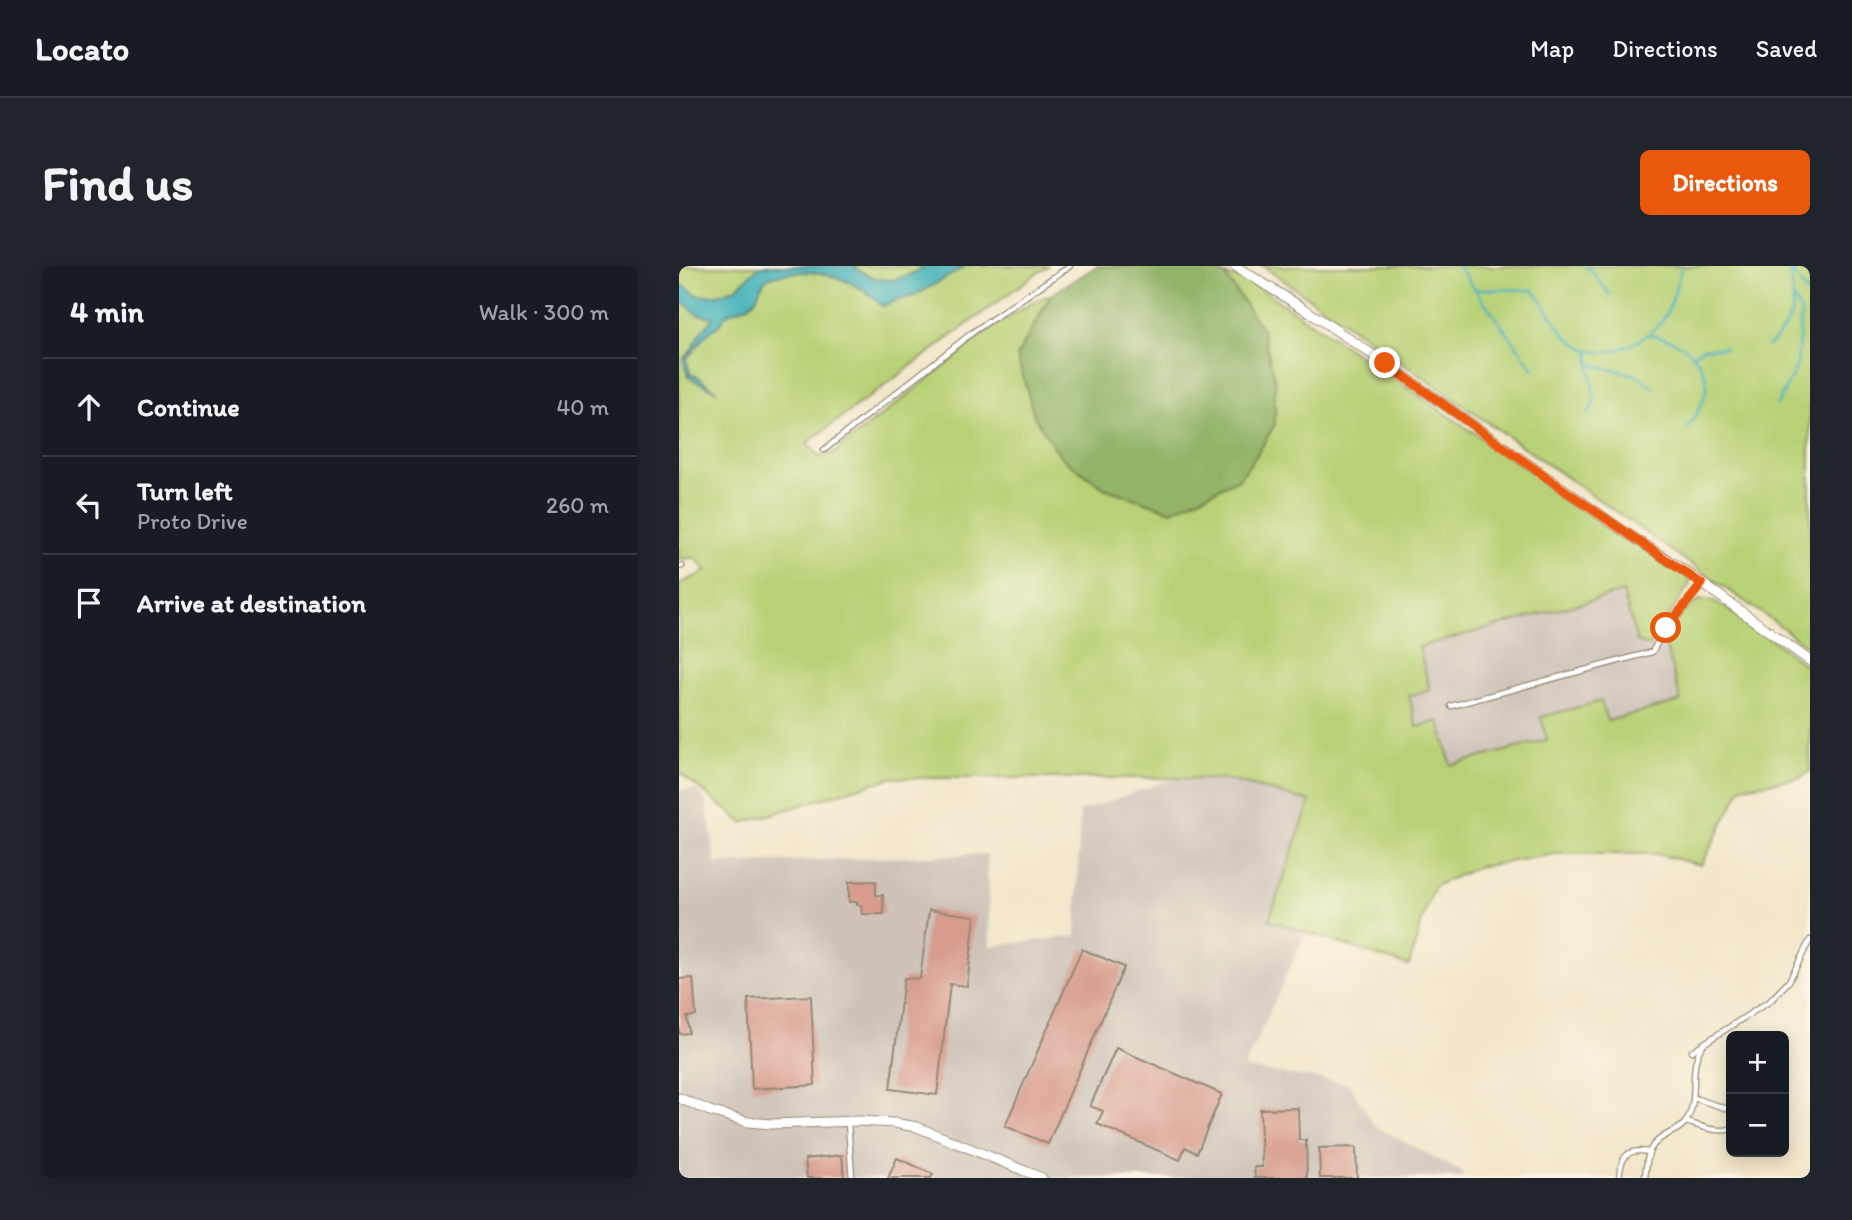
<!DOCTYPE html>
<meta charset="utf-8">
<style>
:root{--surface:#171b24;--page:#20242c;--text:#f1f3f6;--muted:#9ea1a6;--line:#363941;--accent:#ea580c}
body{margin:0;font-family:Itim,sans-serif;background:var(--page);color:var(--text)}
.controls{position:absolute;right:21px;bottom:21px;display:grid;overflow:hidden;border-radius:10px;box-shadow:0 4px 18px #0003}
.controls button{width:63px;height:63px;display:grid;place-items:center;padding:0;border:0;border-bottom:2px solid var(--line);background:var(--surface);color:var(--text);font:35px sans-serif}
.stop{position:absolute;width:21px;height:21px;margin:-16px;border:5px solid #ea580c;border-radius:50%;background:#fff}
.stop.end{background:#ea580c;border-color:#fff;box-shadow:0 2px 7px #0008}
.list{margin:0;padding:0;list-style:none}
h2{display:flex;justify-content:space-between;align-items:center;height:91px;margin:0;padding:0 28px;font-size:30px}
h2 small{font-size:23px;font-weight:400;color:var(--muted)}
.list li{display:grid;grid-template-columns:46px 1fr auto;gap:21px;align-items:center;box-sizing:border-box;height:98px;padding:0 28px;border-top:2px solid var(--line)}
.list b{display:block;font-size:26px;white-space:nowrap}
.list p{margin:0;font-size:23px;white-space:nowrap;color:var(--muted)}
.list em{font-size:23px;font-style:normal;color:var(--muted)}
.icon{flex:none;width:38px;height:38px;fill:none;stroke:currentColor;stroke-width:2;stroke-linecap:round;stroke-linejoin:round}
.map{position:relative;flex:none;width:1131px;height:912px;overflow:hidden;border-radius:10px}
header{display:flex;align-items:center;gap:42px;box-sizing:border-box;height:98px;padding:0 35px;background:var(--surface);border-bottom:2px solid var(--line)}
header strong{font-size:33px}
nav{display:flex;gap:38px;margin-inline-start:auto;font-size:24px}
.intro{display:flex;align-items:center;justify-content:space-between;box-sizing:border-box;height:168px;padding:0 42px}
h1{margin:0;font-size:49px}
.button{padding:18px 32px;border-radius:10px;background:var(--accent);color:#fff;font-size:24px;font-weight:700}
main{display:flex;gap:42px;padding:0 42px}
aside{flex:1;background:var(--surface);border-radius:10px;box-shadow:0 4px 18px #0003}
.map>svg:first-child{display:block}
.industrial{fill:#cec2b9}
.green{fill:#b8d176;stroke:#7a7e4a;stroke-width:2}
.forest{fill:#92b367;stroke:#666e42;stroke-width:2}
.water{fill:#41b1ba;stroke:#3e6e6c;stroke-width:2}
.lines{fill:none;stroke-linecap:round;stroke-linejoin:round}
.stream{stroke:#41b1ba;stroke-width:2.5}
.building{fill:#d79c8e}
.service-casing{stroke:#968874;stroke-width:7}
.minor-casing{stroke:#968874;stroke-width:11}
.service{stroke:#fff;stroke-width:4.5}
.minor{stroke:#fff;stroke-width:9}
.route{stroke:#ea580c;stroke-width:9}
</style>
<header>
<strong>Locato</strong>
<nav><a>Map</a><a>Directions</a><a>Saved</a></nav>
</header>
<div class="intro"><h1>Find us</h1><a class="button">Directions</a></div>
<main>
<aside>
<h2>4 min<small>Walk · 300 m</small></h2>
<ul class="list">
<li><svg class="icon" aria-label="ahead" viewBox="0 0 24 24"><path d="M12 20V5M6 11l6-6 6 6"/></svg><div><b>Continue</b></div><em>40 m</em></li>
<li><svg class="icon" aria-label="left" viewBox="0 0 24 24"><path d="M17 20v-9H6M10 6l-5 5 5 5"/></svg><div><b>Turn left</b><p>Proto Drive</p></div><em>260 m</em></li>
<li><svg class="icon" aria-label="arrive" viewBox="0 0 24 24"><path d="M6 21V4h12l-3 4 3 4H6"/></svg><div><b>Arrive at destination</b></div></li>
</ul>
</aside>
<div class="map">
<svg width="1131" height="912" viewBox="0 0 1131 912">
<rect width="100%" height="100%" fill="#fcf5e5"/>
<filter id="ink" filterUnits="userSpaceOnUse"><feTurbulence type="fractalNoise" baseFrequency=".0143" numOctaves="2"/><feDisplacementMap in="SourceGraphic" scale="14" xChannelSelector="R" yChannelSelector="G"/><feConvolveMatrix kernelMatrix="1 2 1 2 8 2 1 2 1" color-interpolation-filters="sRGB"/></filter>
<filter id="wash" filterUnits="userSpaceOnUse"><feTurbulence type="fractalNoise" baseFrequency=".00686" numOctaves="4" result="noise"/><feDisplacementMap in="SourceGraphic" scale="28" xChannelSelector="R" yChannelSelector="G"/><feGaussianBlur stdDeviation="1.57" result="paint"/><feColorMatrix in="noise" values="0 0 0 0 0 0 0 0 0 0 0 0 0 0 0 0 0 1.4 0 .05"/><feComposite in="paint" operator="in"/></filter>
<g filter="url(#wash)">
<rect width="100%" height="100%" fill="#f2e7cb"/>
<g class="industrial">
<path d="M944 326 970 380 985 373 1002 435 927 455 922 435 863 451 868 474 772 499 760 456 738 461 730 430 751 424 739 381Z"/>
<path d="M497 512 550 514 631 535 590 654 627 666 565 802 669 817 696 860 783 906V912H0V524L16 523 27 534 37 598 308 588 311 680 397 670 401 545Z"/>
</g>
<g class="green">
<path d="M0 0H81L56 23 39 29 20 30 0 17Z"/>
<path d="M174 0H245C219 18 199 19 174 0Z"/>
<path d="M287 0H370L359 6 128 177 140 191 156 186 316 60 356 35 372 29 338 90 383 192 425 222 493 245 560 213 577 190 596 158 583 63 546 9 573 17 1008 311 1011 318 970 380 958 376 944 326 740 381 751 424 730 430 738 461 760 455 772 499 868 474 862 451 922 435 928 455 1002 435 985 373C995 360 1006 339 1022 334 1040 329 1114 390 1131 403V506L1120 512 1063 521 1022 599 978 588H876L799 601 756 620 744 651 730 700 590 654 631 535 550 514 497 512H211L64 557 0 506V318L28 305 16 292 0 293V35L9 40 18 48 33 51V55L21 67 12 85 6 90 9 111 31 121 19 111 11 108 7 92C16 86 20 76 28 68 32 64 37 62 41 58 43 55 44 52 47 49 55 43 69 42 75 35 81 28 80 17 89 12 92 10 96 10 100 9 135 0 179 13 203 40L219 34 235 30Z"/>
<path d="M584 0H1131V383L1104 362Z"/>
</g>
<path class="forest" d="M418 0H521L546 9 583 63 596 114V158L577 190 560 213 493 245 425 222 383 192 356 152 338 90 372 29Z"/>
<path class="water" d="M81 0H174C197 17 212 18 237 6 241 4 243 1 247 0 259 0 274 0 287 0L235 30 219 34 203 40C179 13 135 0 100 9 96 10 92 10 89 12 80 17 81 28 75 35 69 42 55 43 47 49 44 52 43 55 41 58 37 62 32 64 28 68 20 76 16 86 7 92L11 108 19 111 38 125 9 111 4 93 12 85 21 67 32 55 33 51 18 48 9 40 0 35V17L20 30 39 29 56 23Z"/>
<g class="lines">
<g class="stream">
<path d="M779 0 855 104"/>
<path d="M905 0 913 5 931 29"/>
<path d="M1109 0 1131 31"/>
<path d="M796 23 854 24C867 38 876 60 890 72 897 78 910 85 919 86 940 88 969 72 982 56 994 41 997 18 1003 0"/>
<path d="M970 68C978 70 988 72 996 76 1015 85 1033 108 1026 129 1023 141 1014 153 1008 163"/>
<path d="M1088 81C1118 53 1116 41 1111 2"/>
<path d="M1014 88 1024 82H1047"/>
<path d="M910 98 957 109 975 122"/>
<path d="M1098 139 1118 100 1122 46 1115 33"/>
<path d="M908 148 914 139 915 131 911 104 910 84"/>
</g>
</g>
<g id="blocks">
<g class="building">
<path d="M197 615V629H204L205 648H183L182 639H178V636H170V616Z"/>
<path d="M250 644 296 650 288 720 271 718 258 829 211 823 225 712 241 713Z"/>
<path d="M403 683 445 701 369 878 326 860Z"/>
<path d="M14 712 17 749 8 751 10 767 0 768V713Z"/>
<path d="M132 730 136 819 73 823 69 733Z"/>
<path d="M437 782 543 828 518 887 506 881 501 894 418 858 424 845 411 840Z"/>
<path d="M619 842 620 874H627L628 912H576L575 901H583L581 843Z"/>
<path d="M677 881 678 912H641L640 882Z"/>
<path d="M163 889 165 912H128L126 893Z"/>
<path d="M218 892 254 908 252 912H209Z"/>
</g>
</g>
</g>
<g filter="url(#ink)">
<use href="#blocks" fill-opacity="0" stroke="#968874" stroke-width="2"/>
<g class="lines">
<defs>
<g id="service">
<path d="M145 184 294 66 391 0"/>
<path d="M0 301 3 300"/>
<path d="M772 440 973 386 987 362 1023 319"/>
<path d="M1013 785 1091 735 1110 715 1131 674"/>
<path d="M1015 832 1052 844"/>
<path d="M1007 856C1022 860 1037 867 1052 863"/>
<path d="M169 857 173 912"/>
<path d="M940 912C942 891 947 882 970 886"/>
<path d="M966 912C968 889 968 878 991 867 998 864 1004 861 1008 854 1021 831 1008 800 1024 779"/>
</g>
<g id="minor">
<path d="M556 0 624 42 706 97 937 260 1006 305 1131 395"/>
<path d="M0 832 31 845 69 856 92 858 179 855 215 857 238 861 363 912"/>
</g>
</defs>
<use href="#service" class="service-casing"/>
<use href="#minor" class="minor-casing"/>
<use href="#service" class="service"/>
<use href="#minor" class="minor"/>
</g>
</g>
<g class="lines" filter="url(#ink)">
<path class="route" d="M706 97 888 226 1023 318 987 362"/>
</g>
</svg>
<div class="controls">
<button>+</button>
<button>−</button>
</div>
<div class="stop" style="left:987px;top:362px"></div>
<div class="stop end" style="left:706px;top:97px"></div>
</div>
</main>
